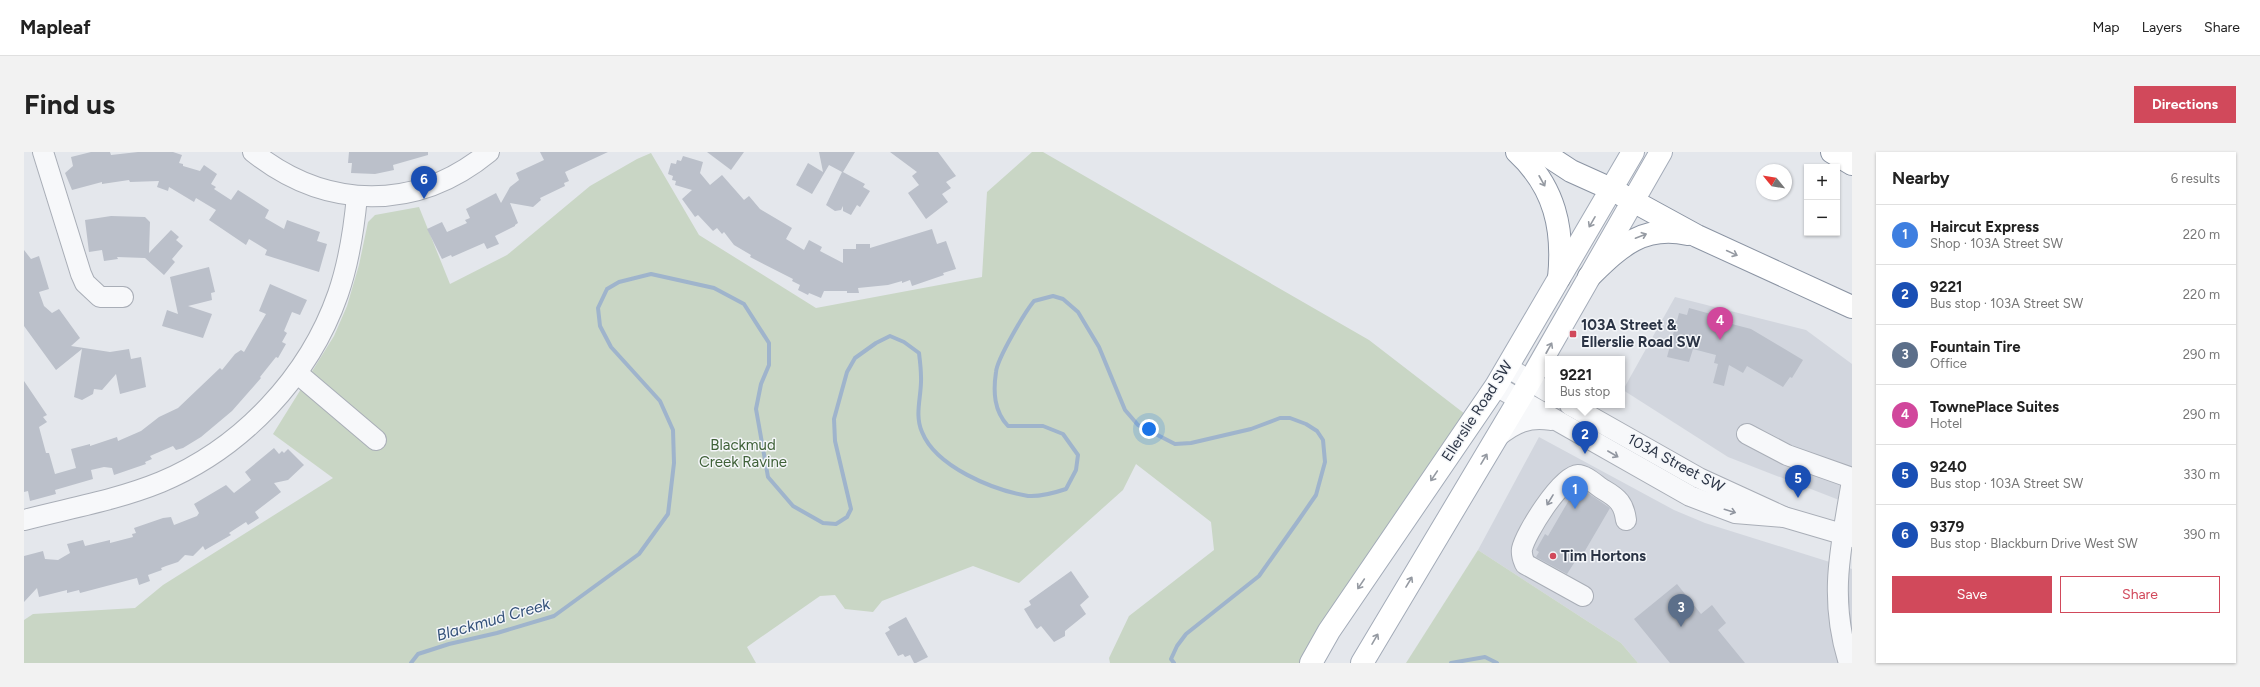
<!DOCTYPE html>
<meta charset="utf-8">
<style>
:root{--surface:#fff;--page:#f2f2f2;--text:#222;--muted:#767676;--line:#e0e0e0;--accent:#d1495b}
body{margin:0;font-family:Figtree,sans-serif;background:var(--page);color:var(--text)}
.controls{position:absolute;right:12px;top:12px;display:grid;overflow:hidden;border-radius:0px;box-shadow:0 1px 3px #0004}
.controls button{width:36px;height:36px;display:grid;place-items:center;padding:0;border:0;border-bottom:1px solid var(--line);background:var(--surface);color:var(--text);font:20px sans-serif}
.compass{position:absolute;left:1732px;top:12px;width:36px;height:36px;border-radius:50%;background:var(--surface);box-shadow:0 1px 3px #0004;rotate:300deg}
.you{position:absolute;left:1125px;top:277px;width:14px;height:14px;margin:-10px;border:3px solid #fff;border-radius:50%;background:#1a73e8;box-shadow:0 0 0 6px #1a73e833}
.badge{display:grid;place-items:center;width:26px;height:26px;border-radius:50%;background:var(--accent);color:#fff;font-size:13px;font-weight:700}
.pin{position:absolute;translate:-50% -33px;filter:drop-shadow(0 1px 2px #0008)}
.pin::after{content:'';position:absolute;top:21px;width:14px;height:12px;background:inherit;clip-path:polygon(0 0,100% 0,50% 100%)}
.popup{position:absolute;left:1521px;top:204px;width:80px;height:52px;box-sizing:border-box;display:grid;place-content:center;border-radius:0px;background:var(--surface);filter:drop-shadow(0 1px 3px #0005);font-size:13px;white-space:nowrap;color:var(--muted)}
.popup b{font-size:15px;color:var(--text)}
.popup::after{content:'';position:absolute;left:50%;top:100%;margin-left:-8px;border:8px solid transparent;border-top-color:var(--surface)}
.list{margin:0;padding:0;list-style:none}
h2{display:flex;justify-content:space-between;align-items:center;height:52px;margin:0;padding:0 16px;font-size:17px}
h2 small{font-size:13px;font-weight:400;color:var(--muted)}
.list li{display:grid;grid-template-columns:26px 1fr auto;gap:12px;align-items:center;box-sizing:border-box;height:60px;padding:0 16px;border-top:1px solid var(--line)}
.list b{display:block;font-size:15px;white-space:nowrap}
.list p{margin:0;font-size:13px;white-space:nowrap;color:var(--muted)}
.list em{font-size:13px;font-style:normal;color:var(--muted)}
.actions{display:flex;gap:8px;padding:12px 16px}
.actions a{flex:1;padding:9px 0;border:1px solid var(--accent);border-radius:0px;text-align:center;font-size:14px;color:var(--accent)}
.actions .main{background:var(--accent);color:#fff}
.map{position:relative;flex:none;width:1828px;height:511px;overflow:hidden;border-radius:0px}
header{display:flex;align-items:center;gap:24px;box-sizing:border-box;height:56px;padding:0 20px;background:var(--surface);border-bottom:1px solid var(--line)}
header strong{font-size:19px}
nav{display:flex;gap:22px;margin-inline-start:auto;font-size:14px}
.intro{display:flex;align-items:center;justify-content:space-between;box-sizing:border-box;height:96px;padding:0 24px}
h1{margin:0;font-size:28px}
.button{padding:10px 18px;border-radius:0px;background:var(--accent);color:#fff;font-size:14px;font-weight:700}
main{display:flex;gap:24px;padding:0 24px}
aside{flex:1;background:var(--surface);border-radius:0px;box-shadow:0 1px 3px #0004}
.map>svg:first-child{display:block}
.built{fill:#d2d6de}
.green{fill:#c9d6c5}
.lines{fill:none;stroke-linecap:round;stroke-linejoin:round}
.stream{stroke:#9fb4cc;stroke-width:4}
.building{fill:#bbc0ca}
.minor-casing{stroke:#a9aeb7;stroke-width:22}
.major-casing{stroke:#a3abb8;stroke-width:24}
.highway-casing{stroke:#8b94a3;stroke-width:24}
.minor{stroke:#f7f8fa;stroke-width:20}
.major{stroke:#fff;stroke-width:22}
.highway{stroke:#fff;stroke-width:22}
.oneway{stroke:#959aa2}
.oneway2{stroke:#9196a0}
.poi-dot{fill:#d1495b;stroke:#f4f6f9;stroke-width:1.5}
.labels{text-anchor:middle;stroke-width:3;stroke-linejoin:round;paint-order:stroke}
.poi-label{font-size:15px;font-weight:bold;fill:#2b3445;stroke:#f4f6f9;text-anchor:start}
.street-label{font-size:15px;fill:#2b3445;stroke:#f4f6f9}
.park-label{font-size:15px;fill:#3f6138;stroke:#f4f6f9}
.water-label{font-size:16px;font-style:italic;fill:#34527a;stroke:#f4f6f9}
</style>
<header>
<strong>Mapleaf</strong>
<nav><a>Map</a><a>Layers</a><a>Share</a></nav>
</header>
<div class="intro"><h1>Find us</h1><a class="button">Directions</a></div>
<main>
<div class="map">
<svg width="1828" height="511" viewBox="0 0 1828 511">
<rect width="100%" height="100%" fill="#e4e7ec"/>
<g class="built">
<path d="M1651 145 1782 178 1828 212V353L1704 305 1599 238Z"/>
<path d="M1515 285 1650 358 1681 371 1828 417V511H1614L1597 491 1454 398Z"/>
</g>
<g class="green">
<path d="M1008 0H1019L1345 188 1441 262 1294 487 1275 511H1086L1085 506 1105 464 1190 398 1187 370 1112 312 1099 338 995 431 949 414 858 449 849 460 821 457 811 443 796 444 723 495 732 511H0V468L9 462 111 456 139 433 309 326 249 282 310 184 323 154 335 113 344 70 351 63 395 55 426 132 483 103 566 34 613 7 627 1 675 83 792 156 958 125 963 40Z"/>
<path d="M1454 398 1597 491 1614 511H1382Z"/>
</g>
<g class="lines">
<g class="stream">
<path d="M387 511 394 502 425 492 473 481 530 464 615 402 644 362 650 311 649 278 636 249 587 195 576 174 574 156 583 137 595 130 627 122 690 136 720 152 745 191V213L737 232 732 257 744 325 769 354 799 371 812 372 823 365 827 357 811 289 810 267 823 220 831 206 852 191 866 184 880 190 895 201C896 209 897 217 897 225 898 243 890 262 898 280 912 315 969 338 1004 344 1017 345 1030 341 1042 337L1052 318 1054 303 1039 282 1019 274H984C970 259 969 240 972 220 973 207 1001 160 1010 149L1029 144 1039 147 1054 160 1075 195 1101 258 1114 273 1151 292 1167 291 1227 277 1256 266H1266L1282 272 1293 279 1299 288 1301 310 1292 343 1274 369 1235 424 1162 482 1153 494 1147 507 1150 511"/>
<path d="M1427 511 1461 505 1473 511"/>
</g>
</g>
<g class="building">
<path d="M67 0H86L87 3 114 0H149L158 3 155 11 159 12V14L176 19 180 13 193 22 187 32 192 35 190 37 207 48 214 38 245 58 241 66 260 77 263 68 296 80 293 89 303 92 295 120 241 103 243 98 225 87 222 93 185 68 192 58 172 46 170 50 145 35 144 39 133 35 135 29 106 30 105 28 78 32V30L48 38 41 21 49 14 47 5Z"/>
<path d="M325 0H404V3L369 13 370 18 351 22 327 21 328 11H324Z"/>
<path d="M516 0H584L541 20 545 29 540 31 541 34 516 46 517 48 509 55 486 51 494 71 491 73V74L471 84 475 92 463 97 460 91 428 105 427 103 418 107 403 77 418 70 423 80 443 71 441 68 446 66 442 57 472 41 477 51 486 35 495 28 492 21 520 8Z"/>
<path d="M683 0H720L707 18Z"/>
<path d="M795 0H831L819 20 841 32 839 35 846 39 836 55 833 53 827 63 819 59V54L817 58 811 59 802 53 818 20 805 13 788 42 772 33 784 11 799 20Z"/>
<path d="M866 0H914L932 24 922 30 927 36 918 42 924 50 902 67 884 41 895 33 888 24 893 20Z"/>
<path d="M659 4 679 10 676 21 686 33 698 23 720 48 725 44 736 57 768 76 762 87 780 98 785 88 798 95 796 99 819 111V97H832V92H846V96L908 77 913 92 922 89 932 117 919 121 920 123 888 134 886 128 878 131V129L864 133 834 136 835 141H823V139H800L797 146 785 141 784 143 774 138 776 133 768 129 769 127 726 105 727 103 710 93 700 80 698 82 693 76 689 79 674 63 671 65 658 47 668 38 651 33 652 29 648 28 649 24 644 22 647 11 652 12 653 8 657 9Z"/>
<path d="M87 64 121 65 126 70 125 101 147 78 155 85 152 88 159 94 148 107 151 110 140 123 121 106 93 105 94 107 80 109 78 98 65 100 61 68Z"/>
<path d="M0 98 7 107 15 104 25 137 15 140 20 154 28 161 35 157 56 186 47 194 86 200 105 197 107 207 117 205 122 235 96 242 92 222 78 238 70 237 69 242 58 248 50 245 58 197 32 218 0 174Z"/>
<path d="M185 115 191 140 187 141 188 148 164 154 188 162 179 186 138 174 143 158 154 162 146 125Z"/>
<path d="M246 132 283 148 276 163 268 160 260 179 263 181 258 190 262 192 254 206 252 205 236 225 237 226 208 259 177 285 159 296 152 298 149 294 126 304 128 307 121 310 122 312 90 323 88 316 80 315 67 318 69 327 31 338 32 342 6 349 4 339 0 340V229L23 263 19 265 23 270 15 275 22 301H25L31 322 52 316 47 297 66 292V294L93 285 94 289 117 279 135 265 154 256 196 216 198 218 211 202 217 198 220 200 242 162 235 159Z"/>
<path d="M1665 156 1705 167 1704 171 1727 177 1779 208 1768 226 1766 225 1759 235 1723 214 1719 221 1705 213 1700 234 1689 231 1694 212 1690 211 1692 203 1669 197 1665 210 1643 205 1650 179 1645 178 1648 168 1653 169 1655 161 1663 163Z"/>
<path d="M250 296 255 302 258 299 260 301 264 297 280 313 264 328 250 331 257 340 231 360 235 366 224 373 222 370 205 381 207 383 181 398 179 394 169 404 161 403 154 410 142 414 137 416 138 418 124 423 126 429 115 433 113 426 56 441 55 438 43 441V438L15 445 13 436 0 450V404L19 399 21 407 34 408 46 401 43 392 59 388 61 394 86 388V391L109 385 108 382 112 381 110 376 139 366 147 365 150 373 173 364 175 361 170 352 202 333 210 341 227 328 221 320Z"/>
<path d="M1555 335 1586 356 1555 409 1552 408 1543 422 1512 405 1515 400 1512 398 1521 382 1524 384 1545 348 1543 345Z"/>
<path d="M1047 419 1065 445 1056 453 1062 462 1041 479V484L1030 490 1017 474 1013 477 1011 475 1000 457 1007 453 1005 449Z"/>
<path d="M1653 432 1677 462 1688 453 1702 471 1694 478 1721 511H1646L1610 467Z"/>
<path d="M882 465 904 505 892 511H890L886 503 881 505 879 502 874 504 861 481 866 478 864 475Z"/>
</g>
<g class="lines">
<defs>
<g id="minor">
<path d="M19 0 57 122 61 131 76 145H99"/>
<path d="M229 0C302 58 392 60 465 0"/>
<path d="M1483 215 1524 240"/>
<path d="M273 221 352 288"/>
<path d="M1472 234 1666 344 1711 361 1760 365"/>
<path d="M1546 253 1675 326 1760 365 1828 385"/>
<path d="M1723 282 1763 303 1828 326"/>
<path d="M1473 285C1490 271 1505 264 1527 268"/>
<path d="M0 368C46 356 93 348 137 330 218 296 285 225 314 142 325 110 330 77 333 44"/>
<path d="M1559 444 1501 412C1499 407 1497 403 1498 397 1501 382 1537 324 1554 323 1562 323 1573 334 1580 338 1594 346 1600 352 1602 368"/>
<path d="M1825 511C1804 445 1817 395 1828 329"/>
</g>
<g id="major">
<path d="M1287 511 1305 479 1472 234 1609 0"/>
<path d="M1338 511 1495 248 1637 0"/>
</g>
<g id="highway">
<path d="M1493 0C1531 35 1540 77 1535 126"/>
<path d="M1518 0 1547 19 1587 37 1673 84 1828 155"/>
<path d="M1808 0 1828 12"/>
<path d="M1565 125C1595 96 1618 72 1664 82"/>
</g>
</defs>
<use href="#minor" class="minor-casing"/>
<use href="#major" class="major-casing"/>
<use href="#highway" class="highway-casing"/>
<use href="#minor" class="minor"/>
<use href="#major" class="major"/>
<use href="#highway" class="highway"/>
</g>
<defs><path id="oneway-shaft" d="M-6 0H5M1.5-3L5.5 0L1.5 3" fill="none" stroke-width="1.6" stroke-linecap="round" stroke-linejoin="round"/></defs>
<g class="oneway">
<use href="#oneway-shaft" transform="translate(1518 29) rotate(61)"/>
<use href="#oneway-shaft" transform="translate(1568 70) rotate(120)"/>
<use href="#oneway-shaft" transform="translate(1617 84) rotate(-21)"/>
<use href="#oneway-shaft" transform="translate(1708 101) rotate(25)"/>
<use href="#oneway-shaft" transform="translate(1525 196) rotate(-61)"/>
<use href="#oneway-shaft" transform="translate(1460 307) rotate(-59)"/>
<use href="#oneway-shaft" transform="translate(1410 324) rotate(124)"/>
<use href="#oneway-shaft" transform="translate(1385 430) rotate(-59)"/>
<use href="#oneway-shaft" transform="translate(1337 432) rotate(124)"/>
<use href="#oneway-shaft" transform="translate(1351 487) rotate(-60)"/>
</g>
<g class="oneway2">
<use href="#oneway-shaft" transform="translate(1589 302) rotate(30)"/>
<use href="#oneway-shaft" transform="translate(1526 348) rotate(121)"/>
<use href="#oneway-shaft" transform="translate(1706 359) rotate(17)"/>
</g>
<g class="poi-dot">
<rect x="1545" y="178" width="8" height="8" rx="2"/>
<circle cx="1529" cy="404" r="4"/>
</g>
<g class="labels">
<g class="poi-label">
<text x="1557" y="178">103A Street &amp;<tspan x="1557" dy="17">Ellerslie Road SW</tspan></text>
<text x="1537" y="409">Tim Hortons</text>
</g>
<g class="street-label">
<text transform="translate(1453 259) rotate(-57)" y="5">Ellerslie Road SW</text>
<text transform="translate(1652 311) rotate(28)" y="5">103A Street SW</text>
</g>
<g class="park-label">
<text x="719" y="298">Blackmud<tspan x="719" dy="17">Creek Ravine</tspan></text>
</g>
<g class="water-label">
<text transform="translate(469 467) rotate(-16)" y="6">Blackmud Creek</text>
</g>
</g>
</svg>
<div class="controls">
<button>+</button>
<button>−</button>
</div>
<svg class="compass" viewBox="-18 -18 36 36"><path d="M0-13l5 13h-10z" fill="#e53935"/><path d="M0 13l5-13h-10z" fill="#767676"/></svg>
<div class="you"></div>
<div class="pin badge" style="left:1551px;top:357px;background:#3f7fe0">1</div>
<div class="pin badge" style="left:1561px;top:302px;background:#1a4fb4">2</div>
<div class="popup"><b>9221</b>Bus stop</div>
<div class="pin badge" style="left:1657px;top:475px;background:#5c6f8a">3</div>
<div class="pin badge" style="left:1696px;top:188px;background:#d1479c">4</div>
<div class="pin badge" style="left:1774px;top:346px;background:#1a4fb4">5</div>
<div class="pin badge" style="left:400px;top:47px;background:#1a4fb4">6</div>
</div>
<aside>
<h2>Nearby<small>6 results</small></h2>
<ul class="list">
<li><span class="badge" style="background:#3f7fe0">1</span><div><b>Haircut Express</b><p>Shop · 103A Street SW</p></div><em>220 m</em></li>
<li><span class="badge" style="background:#1a4fb4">2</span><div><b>9221</b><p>Bus stop · 103A Street SW</p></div><em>220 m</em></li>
<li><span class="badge" style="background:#5c6f8a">3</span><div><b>Fountain Tire</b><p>Office</p></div><em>290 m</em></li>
<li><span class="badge" style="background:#d1479c">4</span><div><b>TownePlace Suites</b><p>Hotel</p></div><em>290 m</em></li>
<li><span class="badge" style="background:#1a4fb4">5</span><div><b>9240</b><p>Bus stop · 103A Street SW</p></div><em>330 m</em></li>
<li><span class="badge" style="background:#1a4fb4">6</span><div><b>9379</b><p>Bus stop · Blackburn Drive West SW</p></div><em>390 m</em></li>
</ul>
<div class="actions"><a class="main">Save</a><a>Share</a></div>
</aside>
</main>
